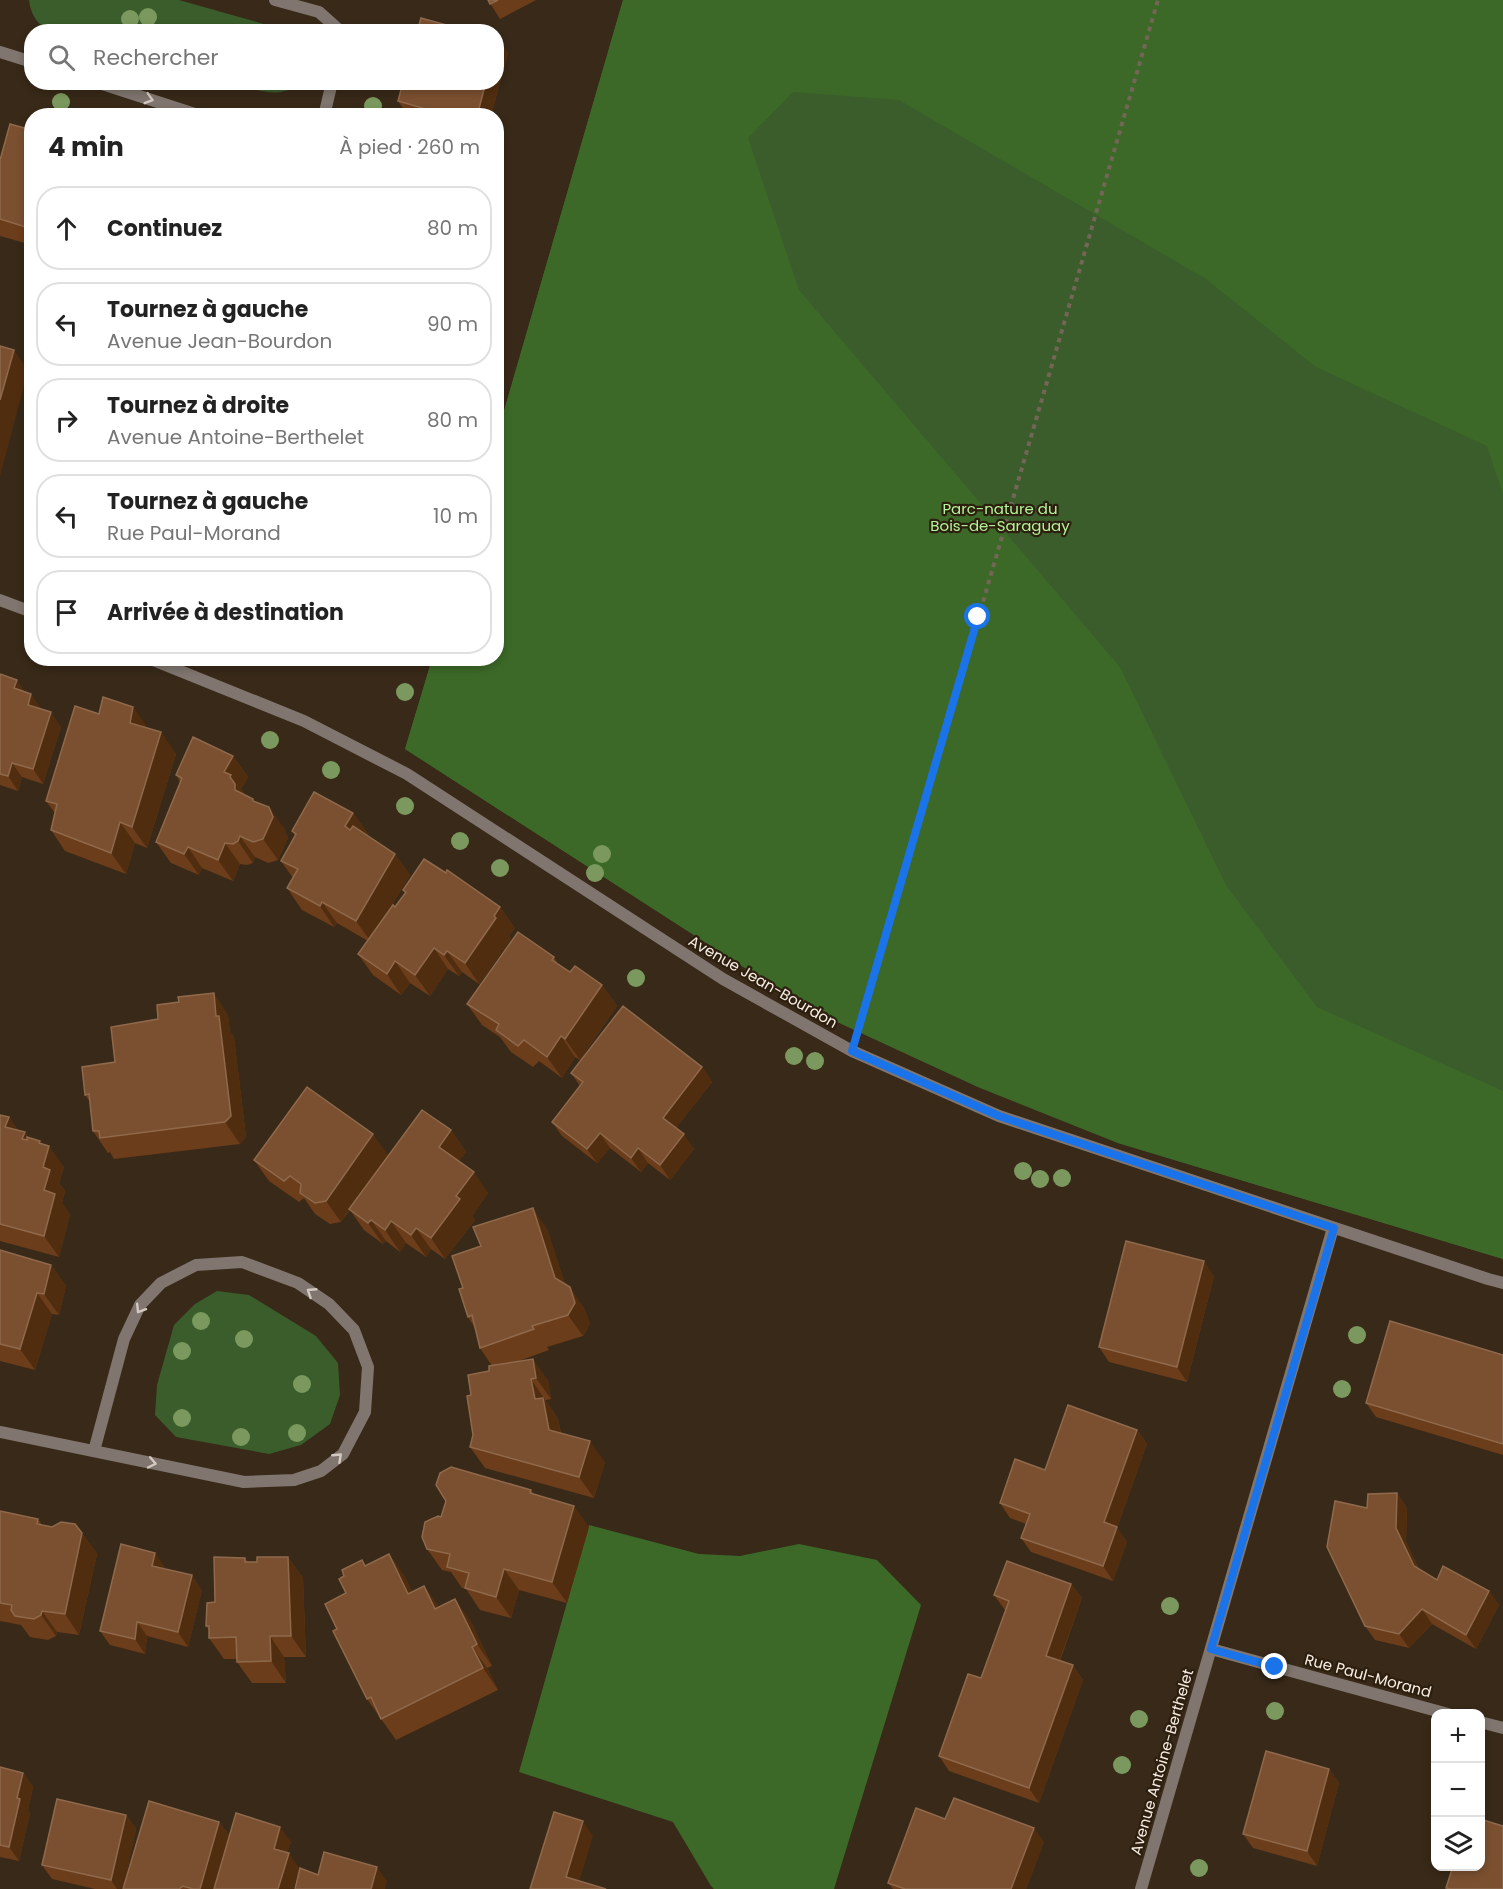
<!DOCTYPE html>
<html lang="fr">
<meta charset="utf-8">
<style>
:root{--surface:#fff;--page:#f6f6f6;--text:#222;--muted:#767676;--line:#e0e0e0}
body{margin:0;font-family:Poppins,sans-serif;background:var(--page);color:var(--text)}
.controls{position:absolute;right:18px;bottom:18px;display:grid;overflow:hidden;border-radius:12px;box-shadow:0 3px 9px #0003}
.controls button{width:54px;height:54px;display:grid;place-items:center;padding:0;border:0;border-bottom:2px solid var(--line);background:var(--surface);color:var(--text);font:30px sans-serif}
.stop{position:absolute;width:18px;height:18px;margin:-14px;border:4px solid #1a73e8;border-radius:50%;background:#fff}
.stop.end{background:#1a73e8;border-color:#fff;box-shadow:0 2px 6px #0008}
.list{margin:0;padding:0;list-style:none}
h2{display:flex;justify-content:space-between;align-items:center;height:78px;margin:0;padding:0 24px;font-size:26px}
h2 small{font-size:20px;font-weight:400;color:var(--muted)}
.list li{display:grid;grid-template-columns:39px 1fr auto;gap:18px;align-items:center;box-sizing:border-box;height:84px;margin:0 12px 12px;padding:0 12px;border:2px solid var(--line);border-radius:24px}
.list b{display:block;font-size:22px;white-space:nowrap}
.list p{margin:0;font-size:20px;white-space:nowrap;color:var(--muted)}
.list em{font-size:20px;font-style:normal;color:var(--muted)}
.icon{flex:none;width:33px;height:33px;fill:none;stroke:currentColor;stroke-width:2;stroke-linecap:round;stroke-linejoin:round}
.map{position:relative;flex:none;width:1503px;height:1889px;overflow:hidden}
.search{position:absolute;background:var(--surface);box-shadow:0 3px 9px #0003;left:24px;top:24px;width:480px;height:66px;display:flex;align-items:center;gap:15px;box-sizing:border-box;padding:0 21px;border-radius:24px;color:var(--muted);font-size:22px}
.panel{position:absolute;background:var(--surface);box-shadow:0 3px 9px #0003;left:24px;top:108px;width:480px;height:558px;border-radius:24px}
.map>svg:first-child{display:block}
.green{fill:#3a5d2b}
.forest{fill:#3c6928}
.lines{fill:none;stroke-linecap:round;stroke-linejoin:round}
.path{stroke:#736657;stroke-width:4;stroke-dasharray:4.5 4.5;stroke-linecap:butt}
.street{stroke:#80766f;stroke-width:12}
.tree{fill:#7b995e}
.wall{fill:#6c3d1a}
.shaded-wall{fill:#512d10}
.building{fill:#7b5030;stroke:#8f694c;stroke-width:1.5}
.oneway{stroke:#d3c9c0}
.route{stroke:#1a73e8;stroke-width:8}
.labels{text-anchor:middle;stroke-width:4.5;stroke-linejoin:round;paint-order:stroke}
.park-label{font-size:15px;fill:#b2f497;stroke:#2d1f0f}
.street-label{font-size:15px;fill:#f7ede3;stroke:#2d1f0f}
</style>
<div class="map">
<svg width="1503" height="1889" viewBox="0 0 1503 1889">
<rect width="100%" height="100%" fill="#382918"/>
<g class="green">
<path d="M29 0H179L289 31H52C37 26 31 15 29 0Z"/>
<path d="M623 0H1503V1259L1118 1143 978 1087 807 1008 405 749 432 659 496 658 497 435Z"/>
<path d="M232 83H299C280 101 255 89 232 83Z"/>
<path d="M217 1291 249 1295 316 1336 338 1363 340 1395 330 1424 301 1445 269 1454 176 1437 155 1415 157 1385 174 1325 195 1304Z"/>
</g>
<g class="forest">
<path d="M623 0H1503V494L1487 446 1316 367 1206 279 899 100 793 92 748 138 799 290 1120 667 1226 885 1317 1007 1503 1091V1259L1118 1143 978 1087 807 1008 405 749 432 659 496 658 497 435Z"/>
<path d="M589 1525 699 1554 740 1556 799 1544 877 1560 921 1605 834 1889H714L711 1886 673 1822 519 1772Z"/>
</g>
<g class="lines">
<path class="path" d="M860 1025 1158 0"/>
<g class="street">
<path d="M275 0 319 12 338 29 339 32"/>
<path d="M0 52 32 62"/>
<path d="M96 82 201 116"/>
<path d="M324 116 332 82"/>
<path d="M0 600 32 612"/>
<path d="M148 658 304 721 407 774 723 979 852 1051 999 1116 1488 1279 1503 1283"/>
<path d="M0 1432 244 1482 294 1480 321 1471 343 1454 365 1412 368 1367 354 1330 329 1304 298 1283 242 1262 196 1265 161 1283 140 1305 124 1339 94 1451"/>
<path d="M1211 1649 1448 1714"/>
<path d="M1480 1722 1503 1728"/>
<path d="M1141 1889 1333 1228"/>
</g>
</g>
<g class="tree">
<circle cx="148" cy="17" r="9"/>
<circle cx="130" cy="19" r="9"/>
<circle cx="61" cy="102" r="9"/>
<circle cx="373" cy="106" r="9"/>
<circle cx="405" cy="692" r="9"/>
<circle cx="270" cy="740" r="9"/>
<circle cx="331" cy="770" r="9"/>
<circle cx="405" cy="806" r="9"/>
<circle cx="460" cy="841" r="9"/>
<circle cx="602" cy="854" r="9"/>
<circle cx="500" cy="868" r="9"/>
<circle cx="595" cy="873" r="9"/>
<circle cx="636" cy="978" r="9"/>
<circle cx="794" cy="1056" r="9"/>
<circle cx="815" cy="1061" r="9"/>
<circle cx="1023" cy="1171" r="9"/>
<circle cx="1062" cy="1178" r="9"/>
<circle cx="1040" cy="1179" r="9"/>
<circle cx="201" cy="1321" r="9"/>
<circle cx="1357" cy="1335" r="9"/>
<circle cx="244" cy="1339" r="9"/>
<circle cx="182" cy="1351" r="9"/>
<circle cx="302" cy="1384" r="9"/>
<circle cx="1342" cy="1389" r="9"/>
<circle cx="182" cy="1418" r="9"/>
<circle cx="297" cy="1433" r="9"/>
<circle cx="241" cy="1437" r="9"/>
<circle cx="1170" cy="1606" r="9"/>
<circle cx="1275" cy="1711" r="9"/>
<circle cx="1139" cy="1719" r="9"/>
<circle cx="1122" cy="1765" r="9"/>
<circle cx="1199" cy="1868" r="9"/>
</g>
<g class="wall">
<path d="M488 0H536L500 19Z"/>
<path d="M497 39 508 53 491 116H408L398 101Z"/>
<path d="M32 130V245L0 236V160Z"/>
<path d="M0 674 25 692 41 709 61 727 43 784 22 777 18 791 0 785Z"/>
<path d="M148 728 176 754 147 848 135 843 126 874 65 851 51 830 55 813 46 801Z"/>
<path d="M233 756 248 777 241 789 245 795 255 802 284 828 288 838 278 860 268 863 255 857 253 863 247 865 240 864 233 881 202 868 199 875 171 863 156 842 180 782 176 775Z"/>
<path d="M353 813 368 834 367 835 395 854 410 875 390 909 395 907 405 893 403 890 446 873 500 907 515 928 509 936 511 939 479 984 462 972 459 976 448 969 430 996 410 983 401 995 373 975 358 954 368 941 337 923 334 927 302 910 287 888 293 878 281 861 295 836 292 831Z"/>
<path d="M554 957 558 964 570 972 602 985 617 1006 580 1060 575 1057 562 1078 539 1061 533 1067 511 1052 500 1037 482 1025 467 1004Z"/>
<path d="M228 1015 230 1032 234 1037 246 1137 240 1144 114 1159 110 1152 108 1153 93 1131 90 1102 85 1095 115 1062Z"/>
<path d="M702 1067 712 1082 676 1128 694 1149 670 1180 648 1163 641 1172 610 1148 597 1163 562 1136 552 1122 580 1086 571 1073Z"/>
<path d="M0 1115 9 1117 18 1130 29 1138 40 1141 64 1167 59 1183 65 1191 62 1203 70 1215 59 1257 0 1241Z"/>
<path d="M451 1130 466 1152 459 1161 488 1193 472 1216 475 1220 445 1259 431 1249 426 1257 406 1243 400 1252 386 1241 383 1244 364 1230 350 1210 341 1222 330 1224 315 1214 304 1198 299 1202 269 1181 254 1160 388 1155Z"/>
<path d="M547 1229 565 1284 584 1308 590 1324 583 1336 547 1347 549 1350 516 1362 548 1380 551 1399 546 1400V1401L558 1419 561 1433 605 1462 594 1498 485 1468 470 1447 473 1435 471 1395 492 1366 480 1348 475 1328 468 1317 463 1288Z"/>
<path d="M0 1250 51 1265 66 1286 59 1315 52 1314 35 1370 0 1361Z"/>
<path d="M1214 1276 1187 1382 1109 1362 1099 1347Z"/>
<path d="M1503 1355V1455L1376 1417 1366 1403Z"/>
<path d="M1137 1430 1147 1444 1117 1528 1127 1542 1113 1581 1031 1552 1021 1538 1026 1524 1010 1518 1000 1503 1045 1470Z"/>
<path d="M531 1490 534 1494 589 1527 567 1603 519 1590 511 1618 480 1610 466 1589 462 1588 451 1572 442 1570 427 1549 441 1517Z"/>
<path d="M1397 1493 1407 1508 1406 1542 1419 1569 1437 1580 1489 1591 1499 1605 1476 1649 1432 1624 1409 1648 1375 1640 1365 1626 1367 1508Z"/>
<path d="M0 1511 38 1519 42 1525 82 1533 97 1554 79 1635 57 1632 56 1636 48 1640 30 1637 21 1625 0 1621Z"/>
<path d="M288 1557 303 1578 306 1657H284L286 1683H252L237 1662V1659H224L209 1638V1630L206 1626 215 1602 245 1558 248 1562H257Z"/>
<path d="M362 1560 365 1565 404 1575 412 1592 424 1586 439 1607 470 1620 492 1666 487 1668 498 1690 396 1740 367 1699 337 1629 346 1593 344 1576Z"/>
<path d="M165 1567V1569L202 1590 188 1647 147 1636 145 1654 110 1645 100 1631Z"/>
<path d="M1071 1584 1082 1598 1060 1661 1073 1665 1083 1680 1039 1803 949 1771 939 1756 981 1678 1005 1610 994 1595Z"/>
<path d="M0 1767 23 1773 33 1787 28 1810 30 1813 19 1861 0 1857Z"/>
<path d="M1329 1769 1339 1783 1317 1866 1253 1848 1243 1834Z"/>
<path d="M126 1815 136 1829 123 1889H95L52 1879 42 1865Z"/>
<path d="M945 1819 1044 1842 1026 1889H893L888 1883Z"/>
<path d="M219 1822 230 1836 291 1842 287 1853 299 1868 293 1889H123Z"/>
</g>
<g class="shaded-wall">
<path d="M497 39 508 53 491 116H477L486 82H496V42Z"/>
<path d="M14 350 28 371 0 476V400Z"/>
<path d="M17 680 27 695 14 688Z"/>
<path d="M31 694 41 708 38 719 28 705Z"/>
<path d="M133 707 148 728 130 723Z"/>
<path d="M51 712 61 727 43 784 33 769Z"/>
<path d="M161 732 176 754 147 848 132 827Z"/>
<path d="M233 756 248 777 241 789 246 796 235 790 224 772Z"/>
<path d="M12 763 22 777 18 791 8 776Z"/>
<path d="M269 807 284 828 288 838 278 860 263 839Z"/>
<path d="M353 813 368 834 360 847 345 826Z"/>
<path d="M120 822 135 843 126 874 111 853Z"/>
<path d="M240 836 255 857 253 863 238 841Z"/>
<path d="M225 843 240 864 233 881 218 860Z"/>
<path d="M188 847 202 868 199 875 184 854Z"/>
<path d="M395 854 410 875 371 942 356 921Z"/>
<path d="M322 902 337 923 334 927 320 906Z"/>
<path d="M500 907 515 928 509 936 511 939 479 984 465 963Z"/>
<path d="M434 948 448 969 430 996 415 975Z"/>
<path d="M447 951 462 972 459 976 444 955Z"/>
<path d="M395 961 410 983 401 995 387 974Z"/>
<path d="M602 985 617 1006 580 1060 565 1039Z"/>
<path d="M214 993 228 1015 230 1032 234 1037 246 1137 240 1144 225 1122Z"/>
<path d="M561 1036 575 1057 562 1078 547 1057Z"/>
<path d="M702 1067 712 1082 673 1132 663 1118Z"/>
<path d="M9 1117 23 1137 25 1132 40 1153 5 1127Z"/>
<path d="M451 1130 466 1152 454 1168 439 1147Z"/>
<path d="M600 1133 610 1148 597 1163 587 1149Z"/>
<path d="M373 1134 388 1155 341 1222 326 1201Z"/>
<path d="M684 1134 694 1149 670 1180 660 1165Z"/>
<path d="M40 1141 48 1151 49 1146 64 1167 59 1183 65 1191 62 1203 70 1215 59 1257 44 1236V1190L39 1143Z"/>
<path d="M638 1148 648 1163 641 1172 631 1158Z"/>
<path d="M474 1172 488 1193 472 1216 475 1220 445 1259 431 1238 456 1196Z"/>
<path d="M533 1208 547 1229 570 1299 555 1278Z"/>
<path d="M371 1220 386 1241 383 1244 368 1223Z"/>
<path d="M391 1221 406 1243 400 1252 385 1230Z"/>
<path d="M416 1228 431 1249 426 1257 411 1235Z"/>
<path d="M1204 1261 1214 1276 1187 1382 1177 1367Z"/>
<path d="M51 1265 66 1286 59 1315 44 1294Z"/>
<path d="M570 1287 584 1308 590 1324 583 1336 568 1315Z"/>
<path d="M37 1293 52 1314 35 1370 20 1349Z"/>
<path d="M533 1359 548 1380 551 1399 536 1378Z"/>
<path d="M531 1379 558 1419 564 1451 549 1430 535 1399Z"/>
<path d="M1137 1430 1147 1444 1117 1528 1127 1542 1113 1581 1103 1566 1104 1522Z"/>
<path d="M590 1441 605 1462 594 1498 579 1477Z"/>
<path d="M1397 1493 1407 1508 1406 1542 1424 1581 1414 1566 1396 1528Z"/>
<path d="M574 1506 589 1527 567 1603 552 1582Z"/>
<path d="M82 1533 97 1554 79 1635 65 1614Z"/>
<path d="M155 1553 165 1567 162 1580 152 1566Z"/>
<path d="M389 1554 404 1575 423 1615 408 1594Z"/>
<path d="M288 1557 303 1578 306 1657 291 1636Z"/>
<path d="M504 1569 519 1590 511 1618 496 1597Z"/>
<path d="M192 1575 202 1590 188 1647 178 1632Z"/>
<path d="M1071 1584 1082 1598 1056 1670 1046 1656Z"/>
<path d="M424 1586 439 1607 435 1609Z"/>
<path d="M1489 1591 1499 1605 1476 1649 1466 1635Z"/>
<path d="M455 1599 470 1620 492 1666 477 1644Z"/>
<path d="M1422 1609 1432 1624 1409 1648 1399 1634Z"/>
<path d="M42 1611 57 1632 56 1636 41 1615Z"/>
<path d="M137 1622 147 1636 145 1654 135 1639Z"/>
<path d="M270 1636 284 1657 286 1683 271 1661Z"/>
<path d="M472 1647 487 1668 498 1690 483 1668Z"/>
<path d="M1073 1665 1083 1680 1039 1803 1029 1788Z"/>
<path d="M1329 1769 1339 1783 1317 1866 1307 1851Z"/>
<path d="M23 1773 33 1787 28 1810 30 1813 19 1861 9 1847 17 1798Z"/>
<path d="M126 1815 136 1829 123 1889H117L111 1880Z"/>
<path d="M583 1821 593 1836 577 1889 566 1877Z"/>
<path d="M219 1822 230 1836 215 1889H200Z"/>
<path d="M280 1827 291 1842 284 1863 274 1849Z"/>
<path d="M1034 1828 1044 1842 1026 1889H1011Z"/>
<path d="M289 1853 299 1868 293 1889H278Z"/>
<path d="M377 1867 387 1881 385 1889H371Z"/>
</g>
<g class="building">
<path d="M488 0H498L490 4Z"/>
<path d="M421 18 472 32H417Z"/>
<path d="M403 82H486L477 116H450L398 101Z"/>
<path d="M10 124 32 130V229L0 219V160Z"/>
<path d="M0 346 14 350 0 400Z"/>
<path d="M0 674 17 680 14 688 31 694 28 705 51 712 33 769 12 763 8 776 0 774Z"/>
<path d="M103 697 133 707 130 723 161 732 132 827 120 822 111 853 51 830 57 804 46 801 75 706 99 714Z"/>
<path d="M193 737 233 756 224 772 231 775 230 777 235 784V790L253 799V801L269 807 273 817 263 839 253 842 240 836 238 841 233 844 225 843 218 860 188 847 184 854 156 842 182 778 176 775Z"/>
<path d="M314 792 353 813 345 826 350 830 353 826 395 854 356 921 322 902 320 906 287 888 298 869 281 861 296 834 292 831Z"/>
<path d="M424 859 446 873 447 870 500 907 494 916 496 918 465 963 447 951 444 955 434 948 415 975 395 961 387 974 358 954 393 905 395 907 406 892 403 890Z"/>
<path d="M518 932 554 957 552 960 570 972 575 966 602 985 565 1039 561 1036 547 1057 524 1040 518 1046 496 1030 499 1024 467 1004Z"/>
<path d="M214 993 216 1016H219L231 1116 225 1122 100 1138 99 1131H93L89 1094 85 1095 82 1067 115 1062 111 1027 158 1019 157 1005 179 1002 178 997Z"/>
<path d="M623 1006 702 1067 663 1118 684 1134 660 1165 638 1148 631 1158 600 1133 587 1149 552 1122 583 1082 571 1073Z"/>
<path d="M307 1087 373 1134 326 1201 315 1203 300 1193 301 1184 290 1176 284 1181 254 1160Z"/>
<path d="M422 1110 451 1130 439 1147 474 1172 456 1196 460 1199 431 1238 416 1228 411 1235 391 1221 385 1230 371 1220 368 1223 349 1209Z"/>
<path d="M0 1115 9 1117 5 1127 25 1132 22 1139 27 1140V1137L40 1141 39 1143 49 1146 43 1167 50 1170 44 1190 55 1194 44 1236 0 1224Z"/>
<path d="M533 1208 555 1278 570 1287 575 1303 568 1315 532 1326 534 1329 480 1348 472 1315 468 1317 459 1289 463 1288 452 1256 481 1246 473 1227Z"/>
<path d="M1126 1241 1204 1261 1177 1367 1099 1347Z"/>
<path d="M0 1250 51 1265 44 1294 37 1293 20 1349 0 1344Z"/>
<path d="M1390 1321 1503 1355V1444L1366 1403Z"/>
<path d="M533 1359 536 1378 531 1379 535 1399 543 1398 549 1430 590 1441 579 1477 470 1447 473 1435 467 1396 471 1395 468 1375 489 1371V1366Z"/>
<path d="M1068 1405 1137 1430 1104 1522 1117 1527 1103 1566 1021 1538 1030 1514 1000 1503 1015 1459 1045 1470Z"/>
<path d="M451 1467 531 1490 530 1493 574 1506 552 1582 504 1569 496 1597 465 1588 469 1573 447 1567 450 1554 427 1549 422 1537 425 1522 438 1516 441 1517 446 1501 436 1485 440 1473Z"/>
<path d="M1397 1493 1396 1528 1414 1566 1437 1580 1443 1566 1489 1591 1466 1635 1422 1609 1399 1634 1365 1626 1327 1547 1335 1501 1367 1508 1368 1494Z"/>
<path d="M0 1511 38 1519 37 1524 52 1527 61 1522 75 1524 82 1533 65 1614 42 1611 41 1615 34 1619 15 1616 11 1610 12 1605 0 1603Z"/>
<path d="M121 1544 155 1553 152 1566 192 1575 178 1632 137 1622 135 1639 100 1631Z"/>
<path d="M389 1554 408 1594 424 1586 435 1609 455 1599 477 1644 472 1647 483 1668 381 1719 371 1697 367 1699 333 1631 337 1629 325 1604 346 1593 339 1579 344 1576 342 1570 362 1560 365 1566Z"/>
<path d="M214 1557 245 1558V1562H257V1557H288L291 1636H270L271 1661 237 1662 236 1637 209 1638V1626H206L207 1603 215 1602Z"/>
<path d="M1007 1561 1071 1584 1046 1656 1073 1665 1029 1788 939 1756 968 1674 981 1678 1009 1601 994 1595Z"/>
<path d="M1266 1751 1329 1769 1307 1851 1243 1834Z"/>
<path d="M0 1767 23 1773 17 1798 20 1799 9 1847 0 1845Z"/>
<path d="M954 1798 1034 1828 1011 1889H905L888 1883 916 1808 945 1819Z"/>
<path d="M57 1799 126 1815 111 1880 42 1865Z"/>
<path d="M149 1801 219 1822 200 1889H193L183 1886 179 1889H123Z"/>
<path d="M554 1812 583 1821 566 1877 606 1889H530Z"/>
<path d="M236 1813 280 1827 274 1849 289 1853 278 1889H214Z"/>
<path d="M1480 1819 1503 1826V1889H1451L1446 1888 1453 1866H1480Z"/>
<path d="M324 1852 377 1867 371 1889H295L300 1868 318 1875Z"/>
</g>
<defs><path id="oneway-chevron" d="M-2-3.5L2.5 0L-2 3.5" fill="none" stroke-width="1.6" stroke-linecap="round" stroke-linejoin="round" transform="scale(1.5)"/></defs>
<g class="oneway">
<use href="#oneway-chevron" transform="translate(149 99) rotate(17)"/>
<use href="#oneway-chevron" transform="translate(311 1292) rotate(-147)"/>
<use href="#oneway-chevron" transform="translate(140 1309) rotate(122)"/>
<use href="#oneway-chevron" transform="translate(338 1457) rotate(-43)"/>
<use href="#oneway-chevron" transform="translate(152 1463) rotate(12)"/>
</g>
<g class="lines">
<path class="route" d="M978 617 852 1051 999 1116 1334 1228 1211 1649 1275 1667"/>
</g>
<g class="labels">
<g class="park-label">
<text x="1000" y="514">Parc-nature du<tspan x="1000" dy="17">Bois-de-Saraguay</tspan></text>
</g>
<g class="street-label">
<text transform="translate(763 982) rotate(30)" y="5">Avenue Jean-Bourdon</text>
<text transform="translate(1368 1676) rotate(15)" y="5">Rue Paul-Morand</text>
<text transform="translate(1162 1762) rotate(-74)" y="5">Avenue Antoine-Berthelet</text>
</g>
</g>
</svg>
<div class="controls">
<button>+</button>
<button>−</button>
<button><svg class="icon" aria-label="layers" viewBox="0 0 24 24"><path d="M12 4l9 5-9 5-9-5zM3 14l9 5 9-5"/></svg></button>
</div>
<div class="stop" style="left:978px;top:617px"></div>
<div class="stop end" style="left:1275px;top:1667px"></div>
<div class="search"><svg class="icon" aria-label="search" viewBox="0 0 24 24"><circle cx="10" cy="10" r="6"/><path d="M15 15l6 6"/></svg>Rechercher</div>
<section class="panel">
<h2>4 min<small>À pied · 260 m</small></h2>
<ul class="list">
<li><svg class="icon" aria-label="ahead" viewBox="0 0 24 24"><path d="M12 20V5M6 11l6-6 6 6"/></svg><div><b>Continuez</b></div><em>80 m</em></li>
<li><svg class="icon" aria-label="left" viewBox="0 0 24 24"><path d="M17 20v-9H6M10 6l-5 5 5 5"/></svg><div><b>Tournez à gauche</b><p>Avenue Jean-Bourdon</p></div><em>90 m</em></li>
<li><svg class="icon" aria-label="right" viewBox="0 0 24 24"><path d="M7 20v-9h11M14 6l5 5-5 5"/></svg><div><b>Tournez à droite</b><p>Avenue Antoine-Berthelet</p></div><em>80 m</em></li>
<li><svg class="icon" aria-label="left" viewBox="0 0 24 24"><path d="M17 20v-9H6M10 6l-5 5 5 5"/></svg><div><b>Tournez à gauche</b><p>Rue Paul-Morand</p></div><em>10 m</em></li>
<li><svg class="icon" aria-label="arrive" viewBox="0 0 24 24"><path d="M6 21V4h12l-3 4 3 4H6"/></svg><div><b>Arrivée à destination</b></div></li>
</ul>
</section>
</div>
